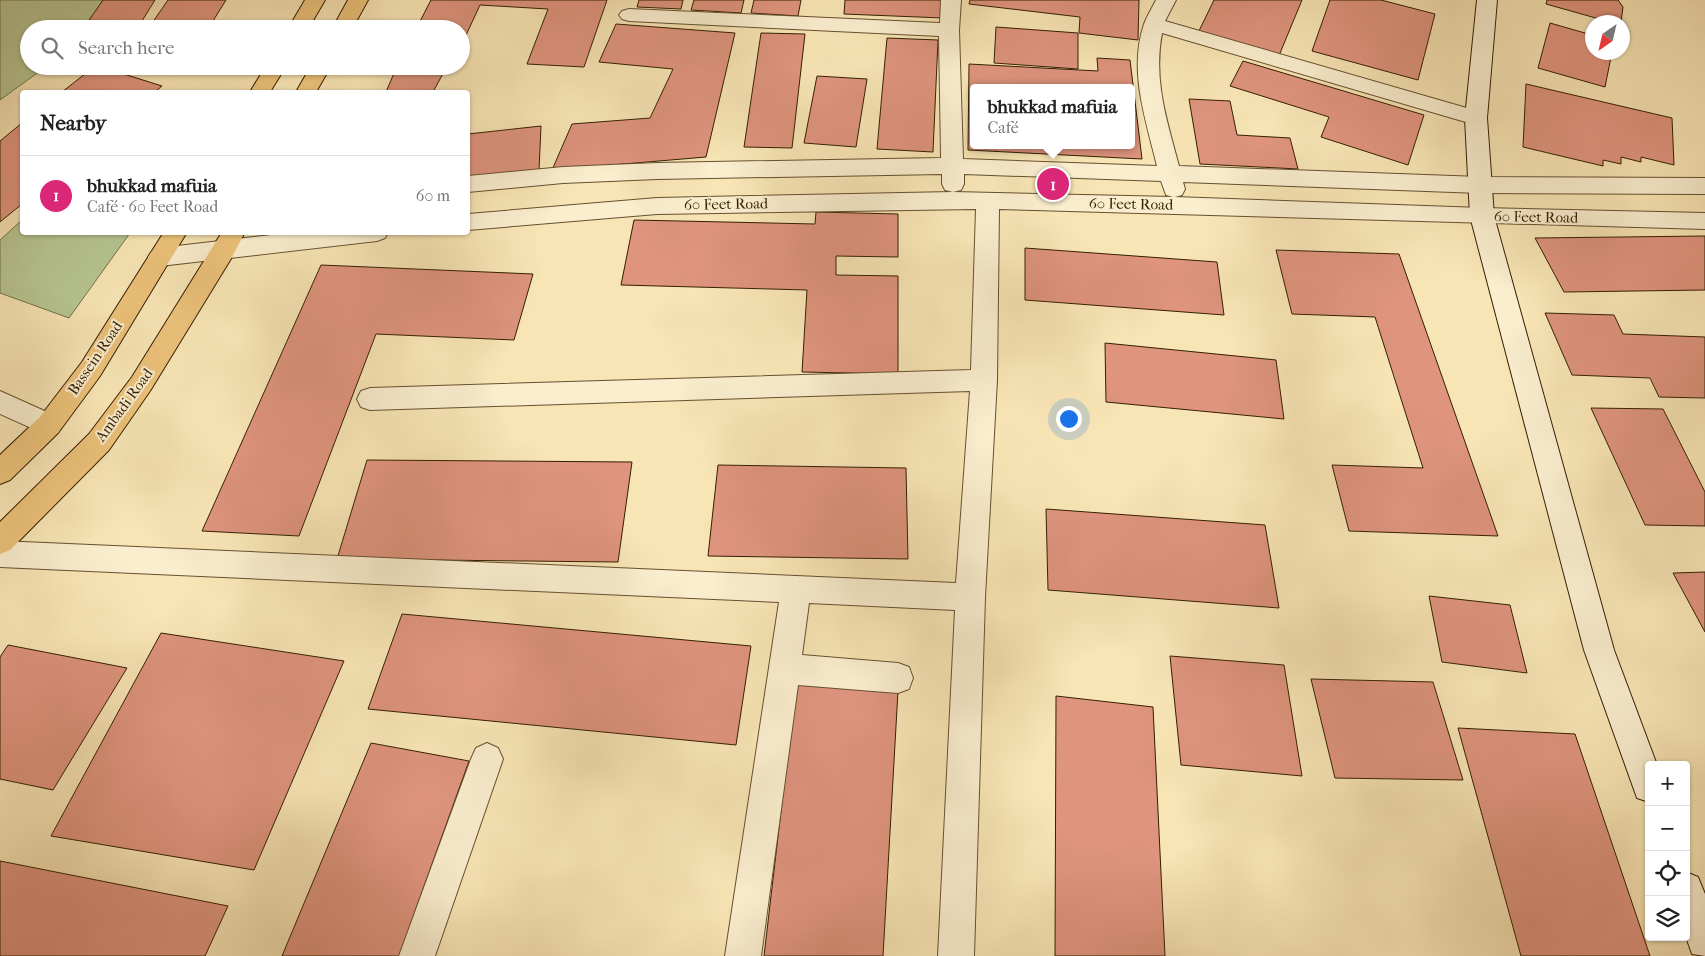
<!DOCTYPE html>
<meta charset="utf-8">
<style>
:root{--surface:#fff;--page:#f6f6f6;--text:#222;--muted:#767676;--line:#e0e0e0;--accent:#db2777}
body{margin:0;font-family:"IM FELL French Canon",serif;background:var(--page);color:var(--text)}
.controls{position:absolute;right:15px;bottom:15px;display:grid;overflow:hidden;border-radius:5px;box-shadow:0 1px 4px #0004}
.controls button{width:45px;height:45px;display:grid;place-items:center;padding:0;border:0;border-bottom:1px solid var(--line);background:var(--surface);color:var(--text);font:25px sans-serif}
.compass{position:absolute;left:1585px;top:15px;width:45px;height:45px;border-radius:50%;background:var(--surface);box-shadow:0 1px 4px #0004;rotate:214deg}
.you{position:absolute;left:1068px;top:418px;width:18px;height:18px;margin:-12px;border:4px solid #fff;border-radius:50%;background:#1a73e8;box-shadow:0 0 0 8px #1a73e833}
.badge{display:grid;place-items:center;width:32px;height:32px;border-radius:50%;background:var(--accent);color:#fff;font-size:16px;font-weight:700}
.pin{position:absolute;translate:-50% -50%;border:2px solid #fff;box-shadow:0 1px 5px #0006}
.popup{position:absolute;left:970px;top:84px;width:165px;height:65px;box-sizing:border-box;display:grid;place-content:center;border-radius:5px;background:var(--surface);filter:drop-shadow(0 1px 4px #0005);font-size:16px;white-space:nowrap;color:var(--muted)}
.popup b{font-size:19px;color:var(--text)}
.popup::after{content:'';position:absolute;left:50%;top:100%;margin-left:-10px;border:10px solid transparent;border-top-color:var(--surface)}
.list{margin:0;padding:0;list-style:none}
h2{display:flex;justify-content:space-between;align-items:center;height:65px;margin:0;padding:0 20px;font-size:21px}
h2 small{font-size:16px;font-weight:400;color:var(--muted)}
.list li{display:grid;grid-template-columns:32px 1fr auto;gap:15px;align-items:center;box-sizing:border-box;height:80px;padding:0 20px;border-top:1px solid var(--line)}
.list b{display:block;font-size:19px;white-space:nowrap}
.list p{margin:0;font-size:16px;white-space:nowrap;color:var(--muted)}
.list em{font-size:16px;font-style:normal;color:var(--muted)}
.icon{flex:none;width:28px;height:28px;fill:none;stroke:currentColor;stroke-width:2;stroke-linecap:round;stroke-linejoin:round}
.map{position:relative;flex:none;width:1705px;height:956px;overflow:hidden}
.search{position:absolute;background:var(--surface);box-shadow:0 1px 4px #0004;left:20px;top:20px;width:450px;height:55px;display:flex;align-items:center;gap:12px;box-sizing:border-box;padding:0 18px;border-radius:28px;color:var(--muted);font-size:19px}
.panel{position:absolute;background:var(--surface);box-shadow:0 1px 4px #0004;left:20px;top:90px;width:450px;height:145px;border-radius:5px}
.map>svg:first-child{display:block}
.green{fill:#b7c692;stroke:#76724a}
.building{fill:#de947d;stroke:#351e02;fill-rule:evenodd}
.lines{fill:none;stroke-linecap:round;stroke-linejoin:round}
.street-casing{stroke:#66502f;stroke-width:2}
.secondary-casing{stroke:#351e02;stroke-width:2}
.primary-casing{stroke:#351e02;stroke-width:2}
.street{fill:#faeecf;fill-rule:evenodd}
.secondary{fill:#faeecf;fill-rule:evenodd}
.primary{fill:#ecc27a;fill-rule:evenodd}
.labels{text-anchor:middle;stroke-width:4;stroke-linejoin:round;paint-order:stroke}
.street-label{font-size:15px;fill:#351e02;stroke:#faeecf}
</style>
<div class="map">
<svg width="1705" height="956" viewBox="0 0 1705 956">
<rect width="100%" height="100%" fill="#f8e5b5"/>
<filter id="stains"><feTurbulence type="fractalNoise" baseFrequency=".004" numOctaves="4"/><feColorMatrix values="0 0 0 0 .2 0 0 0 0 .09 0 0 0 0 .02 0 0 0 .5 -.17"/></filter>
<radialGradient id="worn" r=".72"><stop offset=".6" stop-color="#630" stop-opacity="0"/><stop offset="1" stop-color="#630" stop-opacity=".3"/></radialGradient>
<g class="green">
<path d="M0 0H101L102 2 88 29H29V66H47L0 100Z"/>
<path d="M22 220V232L130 233 69 318 0 293V240Z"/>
</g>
<g class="building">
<path d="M103 0H155L137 29H83Z"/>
<path d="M168 0H226L208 29H148Z"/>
<path d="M431 0H607L584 67 527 64 548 9 480 5 461 46V29H416Z"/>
<path d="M639 0H683L681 9 637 7Z"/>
<path d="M694 0H744L741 13 691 10Z"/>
<path d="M754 0H801L798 16 751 13Z"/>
<path d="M845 0H944L943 18 844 14Z"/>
<path d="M970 0H1139L1138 40 1079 33 1080 17 969 4Z"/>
<path d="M1214 0H1302L1278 58 1197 35Z"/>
<path d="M1330 0H1381L1435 14 1418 80 1312 51Z"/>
<path d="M1547 0H1618L1623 7 1621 22H1610L1546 4Z"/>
<path d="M1550 23 1592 35V52H1612L1605 87 1538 68Z"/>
<path d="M616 24 735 33 706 157 552 170 572 124 650 118 673 69 599 62Z"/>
<path d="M996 27 1078 33V69L994 63Z"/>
<path d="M761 33 805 34 792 148 744 147Z"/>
<path d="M887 38 938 40 933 152 877 149Z"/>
<path d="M1097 58 1130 60 1142 159 968 150 969 64 1098 71ZM974 88H1132V145H974Z"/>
<path d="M1243 61 1424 115 1408 165 1321 137 1329 117 1230 86Z"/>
<path d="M95 66H98L162 86 155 92H62Z"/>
<path d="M397 66H399L446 68 433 92H386Z"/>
<path d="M817 76 867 79 856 147 804 143Z"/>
<path d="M1526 84 1672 118 1674 165 1641 157V162L1621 157V164L1603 160V166L1523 147Z"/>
<path d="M1189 99 1230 101 1237 135 1290 138 1298 169 1200 164Z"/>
<path d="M22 123V204L0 222V141Z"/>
<path d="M541 126 539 170 468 177V134Z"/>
<path d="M816 212 898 214V257L836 256V275L898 276V374L802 372 807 290 621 285 634 220 815 224Z"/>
<path d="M1705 236V290L1564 292 1535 238Z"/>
<path d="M1025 248 1217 262 1224 315 1025 300Z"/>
<path d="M1276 250 1399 254 1498 536 1349 531 1332 465 1423 468 1375 317 1292 314Z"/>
<path d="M321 265 533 274 514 340 376 334 299 536 202 531Z"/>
<path d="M1545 313 1614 315 1623 334 1705 337V398L1659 397 1650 378 1572 375Z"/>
<path d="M1105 343 1276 360 1284 419 1106 402Z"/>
<path d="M1591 408 1663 409 1705 492V526L1645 525Z"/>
<path d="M367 460 632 462 618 562 337 559Z"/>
<path d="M718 465 906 468 908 559 708 556Z"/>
<path d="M1046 509 1265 525 1279 608 1048 590Z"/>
<path d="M1705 572V632L1673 573Z"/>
<path d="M1429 596 1510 605 1527 673 1442 662Z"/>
<path d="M402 614 751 646 736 745 368 709Z"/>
<path d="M161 633 344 661 254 870 51 836Z"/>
<path d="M8 645 127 668 53 790 0 779V657Z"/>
<path d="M1170 656 1284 665 1302 776 1181 765Z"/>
<path d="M1311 679 1433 682 1463 780 1335 778Z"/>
<path d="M796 683 898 691 883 956H764Z"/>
<path d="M1056 696 1153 707 1165 956H1055Z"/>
<path d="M1458 728 1575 734 1650 956H1521Z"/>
<path d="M371 743 469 761 399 956H282Z"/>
<path d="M0 861 228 906 205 956H0Z"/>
</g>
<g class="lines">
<defs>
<g id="street">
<path d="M941 0H961L959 30 963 159 1157 166C1146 120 1128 71 1144 24 1147 16 1152 8 1156 0H1176L1165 21 1484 113 1487 118 1484 123 1476 125 1162 33C1153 80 1167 121 1179 166L1480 177 1705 178V194L1480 193 1183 182 1185 189 1182 195 1175 197 1482 208 1705 213V229L999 209 997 380 985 597 974 956H938L955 610 809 603 802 655 898 663 909 667 913 678 909 689 898 693 798 685 761 956H725L779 602 0 567V541L956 583 970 391 370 410 361 407 357 399 361 391 370 388 971 370 976 209 657 214 468 230V214L657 198 953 192 945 190 942 184V174L657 179 563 183 468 192V176L563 167 657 163 941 158 939 36 629 21 622 19 619 15 622 11 629 9 940 23ZM964 174 1161 181 1166 195 1173 197 953 192 961 190 964 184Z"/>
<path d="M297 232H388L385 238 377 241 160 266 152 263 148 257 152 251 160 248Z"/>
<path d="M0 391 58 417 62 425 58 433 49 436 0 414Z"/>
<path d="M487 743 498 748 503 759 435 956H399L471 759 476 748Z"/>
</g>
<g id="secondary">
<path d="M1477 0H1497L1487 118 1494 216 1614 650 1657 765H1649V802L1637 798 1584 650 1470 216 1465 118Z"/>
<path d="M1686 872 1698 877 1705 894V956L1692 954 1686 937Z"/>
</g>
<g id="primary">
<path d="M305 0H325L308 29H288Z"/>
<path d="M348 0H368L352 29H332Z"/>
<path d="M266 66H286L270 92H250Z"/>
<path d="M311 66H331L316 92H296Z"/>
<path d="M164 232H187L100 376 58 433 10 480 0 484V455L40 417 82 362Z"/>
<path d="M222 232H245L232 257 150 391 109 450 10 550 0 554V522L89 434 132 377Z"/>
</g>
</defs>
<use href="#street" class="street-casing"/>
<use href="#secondary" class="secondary-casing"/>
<use href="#primary" class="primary-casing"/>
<use href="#street" class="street"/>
<use href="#secondary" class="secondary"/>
<use href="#primary" class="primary"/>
</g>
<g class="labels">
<g class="street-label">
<text transform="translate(726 204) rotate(-1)" y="5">60 Feet Road</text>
<text transform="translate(1131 204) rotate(1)" y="5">60 Feet Road</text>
<text transform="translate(1536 217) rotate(1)" y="5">60 Feet Road</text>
<text transform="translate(95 358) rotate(-56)" y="5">Bassein Road</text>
<text transform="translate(124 405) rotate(-54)" y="5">Ambadi Road</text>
</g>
</g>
<rect width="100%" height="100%" filter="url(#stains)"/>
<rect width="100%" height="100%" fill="url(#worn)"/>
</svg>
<div class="controls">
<button>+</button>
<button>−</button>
<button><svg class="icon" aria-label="locate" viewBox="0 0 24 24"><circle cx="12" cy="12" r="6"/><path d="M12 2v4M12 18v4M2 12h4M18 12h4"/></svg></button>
<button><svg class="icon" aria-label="layers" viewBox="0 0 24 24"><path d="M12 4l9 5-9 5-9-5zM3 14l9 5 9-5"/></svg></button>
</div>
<svg class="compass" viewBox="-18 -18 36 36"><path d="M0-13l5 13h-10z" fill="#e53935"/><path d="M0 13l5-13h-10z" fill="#767676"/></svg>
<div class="you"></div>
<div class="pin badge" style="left:1053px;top:184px">1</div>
<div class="popup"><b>bhukkad mafuia</b>Café</div>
<div class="search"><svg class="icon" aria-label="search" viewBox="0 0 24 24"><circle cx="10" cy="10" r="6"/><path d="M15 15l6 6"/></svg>Search here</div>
<section class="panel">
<h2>Nearby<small></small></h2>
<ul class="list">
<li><span class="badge">1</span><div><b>bhukkad mafuia</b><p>Café · 60 Feet Road</p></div><em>60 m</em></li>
</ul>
</section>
</div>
